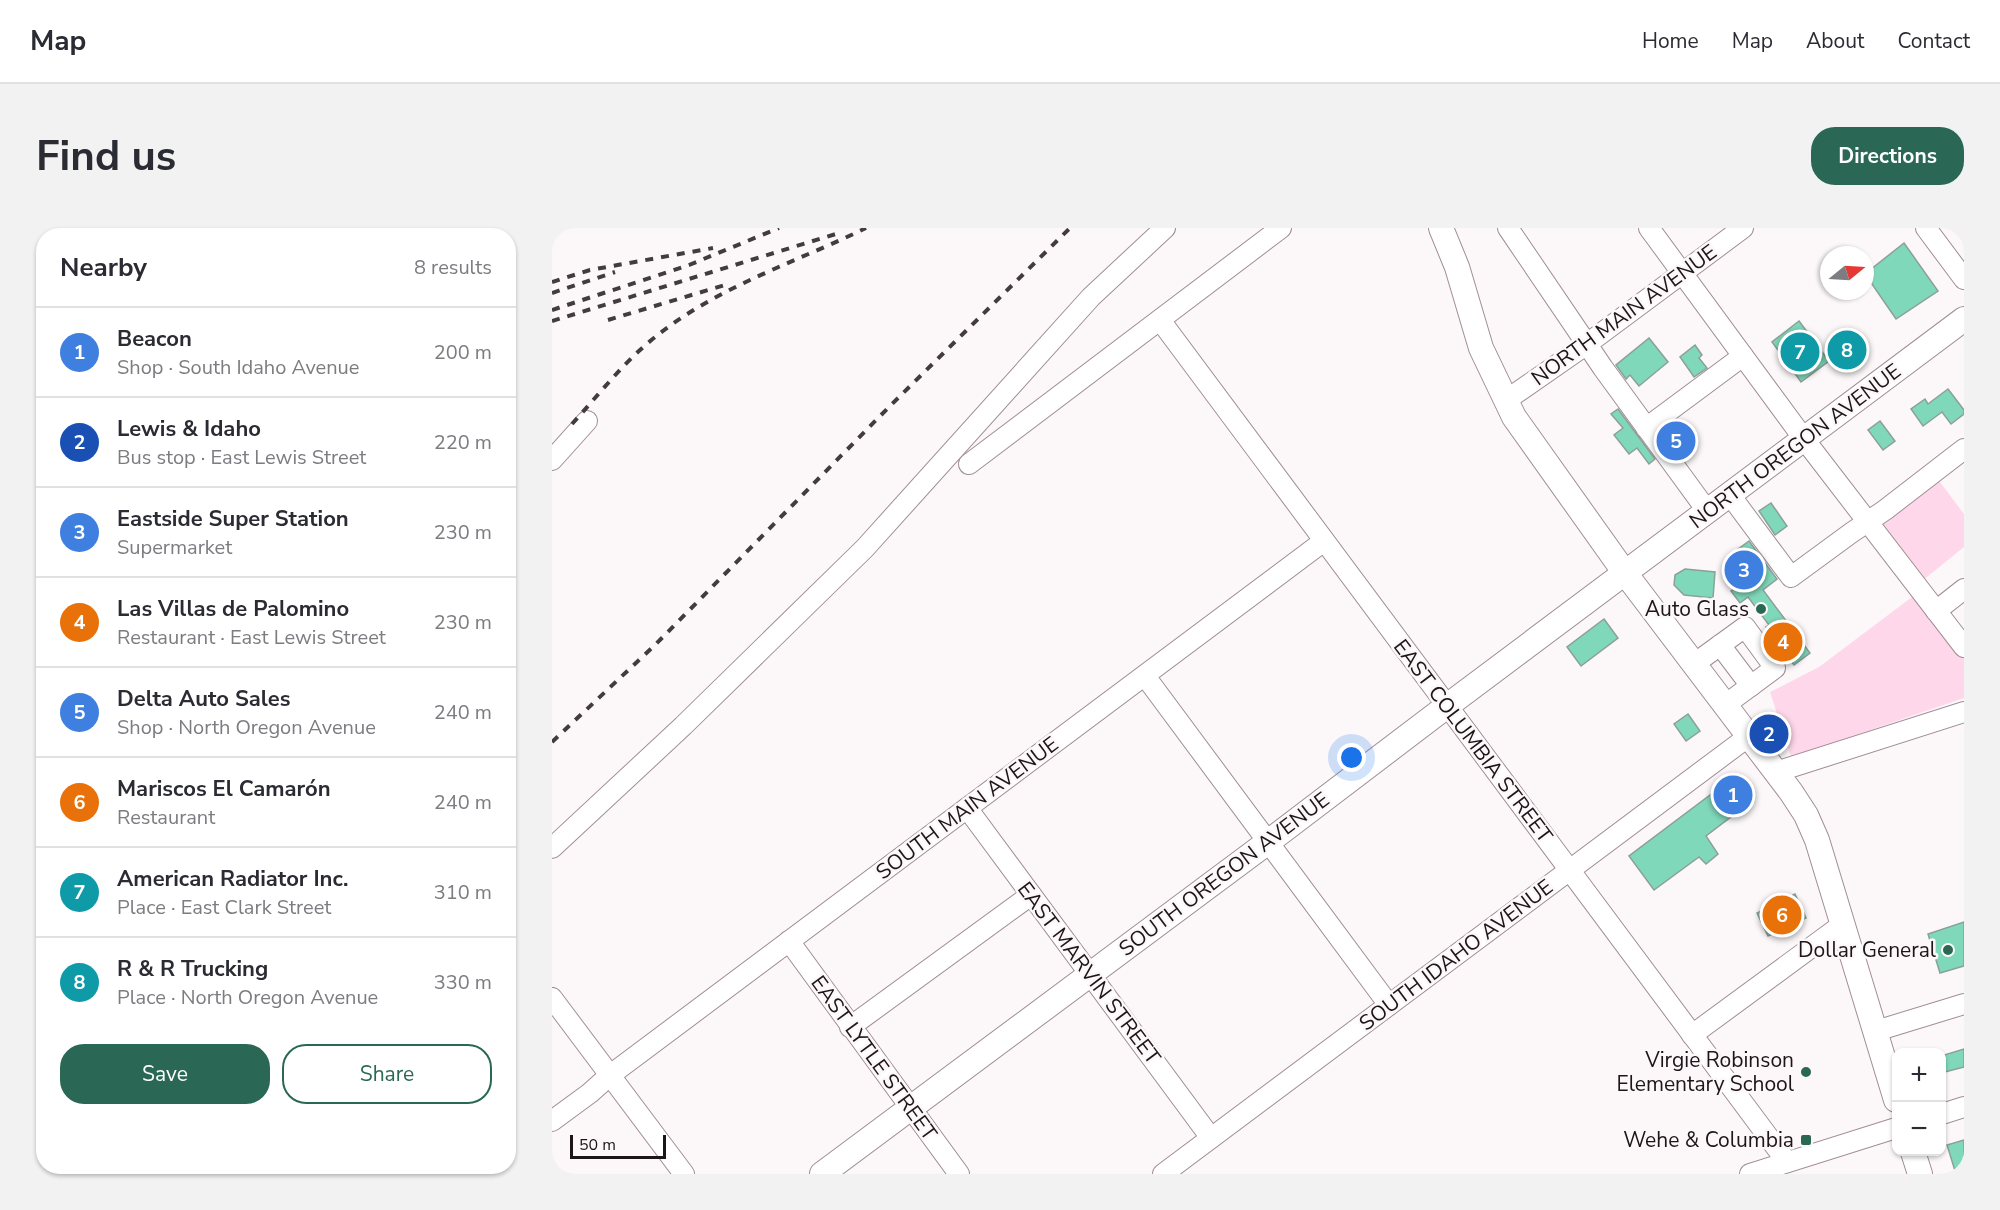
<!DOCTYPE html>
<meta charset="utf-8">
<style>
:root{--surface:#fff;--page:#f2f2f3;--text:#2b2b33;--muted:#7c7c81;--line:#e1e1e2;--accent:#2a6855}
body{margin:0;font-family:"Nunito Sans",sans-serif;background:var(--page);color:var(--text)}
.controls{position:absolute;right:18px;bottom:18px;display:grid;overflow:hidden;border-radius:12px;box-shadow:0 2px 4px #0004}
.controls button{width:54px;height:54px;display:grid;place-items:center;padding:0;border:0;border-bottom:2px solid var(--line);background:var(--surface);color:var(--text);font:30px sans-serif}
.compass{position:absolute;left:1268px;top:18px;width:54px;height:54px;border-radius:50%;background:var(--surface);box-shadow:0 2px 4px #0004;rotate:72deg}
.scale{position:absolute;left:18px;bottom:15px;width:96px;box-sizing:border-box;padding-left:6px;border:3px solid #1d1519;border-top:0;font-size:16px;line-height:21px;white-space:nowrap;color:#1d1519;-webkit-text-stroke:4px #fcf8fa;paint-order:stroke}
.you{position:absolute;left:800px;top:530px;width:21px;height:21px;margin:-15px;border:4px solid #fff;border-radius:50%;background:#1a73e8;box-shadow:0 0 0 9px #1a73e833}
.badge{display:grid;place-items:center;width:39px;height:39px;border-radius:50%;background:var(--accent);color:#fff;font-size:20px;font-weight:700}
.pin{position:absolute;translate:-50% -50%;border:3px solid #fff;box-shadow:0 2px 6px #0006}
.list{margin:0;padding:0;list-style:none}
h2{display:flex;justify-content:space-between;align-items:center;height:78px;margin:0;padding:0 24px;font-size:26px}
h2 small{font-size:20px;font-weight:400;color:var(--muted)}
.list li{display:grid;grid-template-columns:39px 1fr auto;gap:18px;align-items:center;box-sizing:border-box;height:90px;padding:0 24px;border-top:2px solid var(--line)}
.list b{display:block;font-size:22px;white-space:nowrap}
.list p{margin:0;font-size:20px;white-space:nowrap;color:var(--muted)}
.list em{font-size:20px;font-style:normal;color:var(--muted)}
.actions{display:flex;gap:12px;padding:18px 24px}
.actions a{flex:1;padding:14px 0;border:2px solid var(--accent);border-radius:24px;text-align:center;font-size:21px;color:var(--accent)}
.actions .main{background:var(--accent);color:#fff}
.map{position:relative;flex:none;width:1412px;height:946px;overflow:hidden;border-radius:24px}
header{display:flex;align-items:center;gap:36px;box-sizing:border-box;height:84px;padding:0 30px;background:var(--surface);border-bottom:2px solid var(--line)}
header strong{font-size:28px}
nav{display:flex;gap:33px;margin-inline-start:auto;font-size:21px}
.intro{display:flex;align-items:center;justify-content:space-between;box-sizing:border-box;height:144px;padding:0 36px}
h1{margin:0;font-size:42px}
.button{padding:15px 27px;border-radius:24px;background:var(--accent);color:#fff;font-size:21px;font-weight:700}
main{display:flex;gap:36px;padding:0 36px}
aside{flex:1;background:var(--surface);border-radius:24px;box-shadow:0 2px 4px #0004}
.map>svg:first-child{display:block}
.green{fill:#fed8ea}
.building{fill:#80d8ba;stroke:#8ba098;stroke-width:1.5}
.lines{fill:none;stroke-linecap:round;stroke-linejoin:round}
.minor-casing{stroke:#a18d96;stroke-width:22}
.major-casing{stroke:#a18d96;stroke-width:26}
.minor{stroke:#fff;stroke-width:20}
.major{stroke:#fff;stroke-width:24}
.rail{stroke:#433c3f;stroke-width:4;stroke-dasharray:8 8;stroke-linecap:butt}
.poi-dot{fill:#2a6855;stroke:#fcf8fa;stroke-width:2}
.labels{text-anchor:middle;stroke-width:5;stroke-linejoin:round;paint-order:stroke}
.street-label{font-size:21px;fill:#1d1519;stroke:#fcf8fa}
.poi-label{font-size:21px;fill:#1d1519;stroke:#fcf8fa;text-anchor:end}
</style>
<header>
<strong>Map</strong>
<nav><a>Home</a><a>Map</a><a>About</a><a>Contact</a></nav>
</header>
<div class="intro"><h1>Find us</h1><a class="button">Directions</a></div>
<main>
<aside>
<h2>Nearby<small>8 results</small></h2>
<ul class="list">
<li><span class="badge" style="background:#3f7fe0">1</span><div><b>Beacon</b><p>Shop · South Idaho Avenue</p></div><em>200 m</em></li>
<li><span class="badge" style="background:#1a4fb4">2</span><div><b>Lewis &amp; Idaho</b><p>Bus stop · East Lewis Street</p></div><em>220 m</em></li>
<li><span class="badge" style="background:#3f7fe0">3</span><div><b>Eastside Super Station</b><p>Supermarket</p></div><em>230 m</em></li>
<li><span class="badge" style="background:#e8710a">4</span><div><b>Las Villas de Palomino</b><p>Restaurant · East Lewis Street</p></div><em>230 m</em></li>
<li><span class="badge" style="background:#3f7fe0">5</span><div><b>Delta Auto Sales</b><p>Shop · North Oregon Avenue</p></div><em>240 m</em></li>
<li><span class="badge" style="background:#e8710a">6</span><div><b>Mariscos El Camarón</b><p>Restaurant</p></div><em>240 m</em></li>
<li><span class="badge" style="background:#0f9aa8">7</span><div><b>American Radiator Inc.</b><p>Place · East Clark Street</p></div><em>310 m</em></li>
<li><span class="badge" style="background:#0f9aa8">8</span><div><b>R &amp; R Trucking</b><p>Place · North Oregon Avenue</p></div><em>330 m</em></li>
</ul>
<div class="actions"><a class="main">Save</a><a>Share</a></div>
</aside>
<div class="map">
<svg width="1412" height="946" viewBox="0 0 1412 946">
<rect width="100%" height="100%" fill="#fcf8fa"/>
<g class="green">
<path d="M1376 238 1412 286V319L1370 353 1317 284Z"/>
<path d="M1364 366 1412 429V470L1239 529 1218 464 1267 439Z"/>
</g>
<g class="building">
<path d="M1352 15 1386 63 1344 91 1313 46Z"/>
<path d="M1247 93 1277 133 1249 154 1220 114Z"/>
<path d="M1300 106 1311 121 1290 137 1279 123Z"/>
<path d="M1097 110 1116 134 1087 158 1078 147 1074 151 1064 137Z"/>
<path d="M1143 117 1150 127 1147 130 1155 140 1142 149 1128 129Z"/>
<path d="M1396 161 1412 182V186L1399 196 1390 184 1371 198 1359 181 1373 171 1376 176Z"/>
<path d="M1066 181 1103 231 1097 236 1085 220 1077 226 1062 207 1071 200 1059 186Z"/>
<path d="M1129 193 1136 203 1134 219 1127 224 1113 204Z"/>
<path d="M1328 193 1343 213 1331 222 1316 202Z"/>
<path d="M1219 275 1235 298 1223 307 1207 283Z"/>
<path d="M1197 313 1225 351 1211 362 1258 425 1242 437 1214 399 1217 397 1196 369 1188 375 1179 363 1187 358 1181 350 1185 322Z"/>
<path d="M1133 341 1163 344 1161 370 1132 367 1122 357 1123 347Z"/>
<path d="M1052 391 1066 410 1029 438 1015 419Z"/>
<path d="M1136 486 1148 503 1134 513 1122 496Z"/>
<path d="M1174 555H1180L1193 573 1192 579 1154 608 1166 626 1154 636 1147 629 1102 662 1077 628Z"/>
<path d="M1243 666 1254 690 1216 708 1205 685Z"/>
<path d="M1412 694V738L1388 745 1376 706Z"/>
<path d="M1412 821V839L1389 845V828Z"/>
<path d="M1412 912V946H1404L1395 917Z"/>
</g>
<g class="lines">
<defs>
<g id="minor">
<path d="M956 0 1051 140 1156 284"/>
<path d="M1097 0 1252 211 1412 419"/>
<path d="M1374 0 1412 51"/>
<path d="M608 92 1235 934"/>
<path d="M953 173 1035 116 1191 0"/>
<path d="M1094 200 1191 128"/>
<path d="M0 232 35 193"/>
<path d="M417 236 729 0"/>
<path d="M1178 267 1239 349 1299 305 1333 282 1412 221"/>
<path d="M1384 383 1412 361"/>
<path d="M1168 417 1199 458"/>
<path d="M1142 436 1193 399 1223 440 1173 477"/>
<path d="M593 448 837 777"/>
<path d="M1224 544 1412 484"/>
<path d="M415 580 659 910"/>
<path d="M0 620 131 498 313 320 539 69 613 0"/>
<path d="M237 713 407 946"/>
<path d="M0 770 132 946"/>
<path d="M298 799 479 667"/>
<path d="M1324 803 1412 776"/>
<path d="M1140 807 1291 696"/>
<path d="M1390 886 1412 879"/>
<path d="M0 893 38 865 57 848 772 313"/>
<path d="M611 946 1197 508"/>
<path d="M1198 946 1344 900"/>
</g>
<g id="major">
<path d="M889 0 905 39 929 120 962 189 1073 345 1239 564 1254 587 1265 612 1344 872"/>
<path d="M1361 924 1368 946"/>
<path d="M270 946 716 614 895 478 1412 91"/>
</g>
</defs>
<use href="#minor" class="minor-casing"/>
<use href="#major" class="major-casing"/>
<use href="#minor" class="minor"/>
<use href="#major" class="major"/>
<g class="rail">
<path d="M0 54 38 42 161 20"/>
<path d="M0 65 63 44"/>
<path d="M0 82 137 37 227 0"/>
<path d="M56 92 173 57"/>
<path d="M0 93 287 5"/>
<path d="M20 196C42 172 64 144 88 122 152 63 238 37 314 0"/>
<path d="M0 514 104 416 335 181 518 0"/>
</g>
</g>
<g class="poi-dot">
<circle cx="1209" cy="381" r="6"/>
<circle cx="1396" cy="722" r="6"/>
<circle cx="1254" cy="844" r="6"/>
<rect x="1248" y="906" width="12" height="12" rx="3"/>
</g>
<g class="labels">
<g class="street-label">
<text transform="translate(1072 87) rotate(-36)" y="7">NORTH MAIN AVENUE</text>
<text transform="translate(1243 218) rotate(-37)" y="7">NORTH OREGON AVENUE</text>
<text transform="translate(921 513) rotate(53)" y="7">EAST COLUMBIA STREET</text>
<text transform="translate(415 580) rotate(-37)" y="7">SOUTH MAIN AVENUE</text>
<text transform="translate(672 646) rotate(-37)" y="7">SOUTH OREGON AVENUE</text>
<text transform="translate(904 727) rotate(-37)" y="7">SOUTH IDAHO AVENUE</text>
<text transform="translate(537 745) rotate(53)" y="7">EAST MARVIN STREET</text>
<text transform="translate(322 830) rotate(54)" y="7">EAST LYTLE STREET</text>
</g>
<g class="poi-label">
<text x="1197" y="388">Auto Glass</text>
<text x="1384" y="729">Dollar General</text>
<text x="1242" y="839">Virgie Robinson<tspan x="1242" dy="24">Elementary School</tspan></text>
<text x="1242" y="919">Wehe &amp; Columbia</text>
</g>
</g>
</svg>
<div class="controls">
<button>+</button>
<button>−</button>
</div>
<svg class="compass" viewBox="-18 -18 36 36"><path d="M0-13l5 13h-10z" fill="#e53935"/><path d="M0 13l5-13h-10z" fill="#7c7c81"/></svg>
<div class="scale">50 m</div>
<div class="you"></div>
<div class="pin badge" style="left:1181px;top:567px;background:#3f7fe0">1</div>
<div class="pin badge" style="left:1217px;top:506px;background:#1a4fb4">2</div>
<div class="pin badge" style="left:1192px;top:342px;background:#3f7fe0">3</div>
<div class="pin badge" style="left:1231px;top:414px;background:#e8710a">4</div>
<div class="pin badge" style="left:1124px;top:213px;background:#3f7fe0">5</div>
<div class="pin badge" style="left:1230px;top:687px;background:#e8710a">6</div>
<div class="pin badge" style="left:1248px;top:124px;background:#0f9aa8">7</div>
<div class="pin badge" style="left:1295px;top:122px;background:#0f9aa8">8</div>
</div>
</main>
